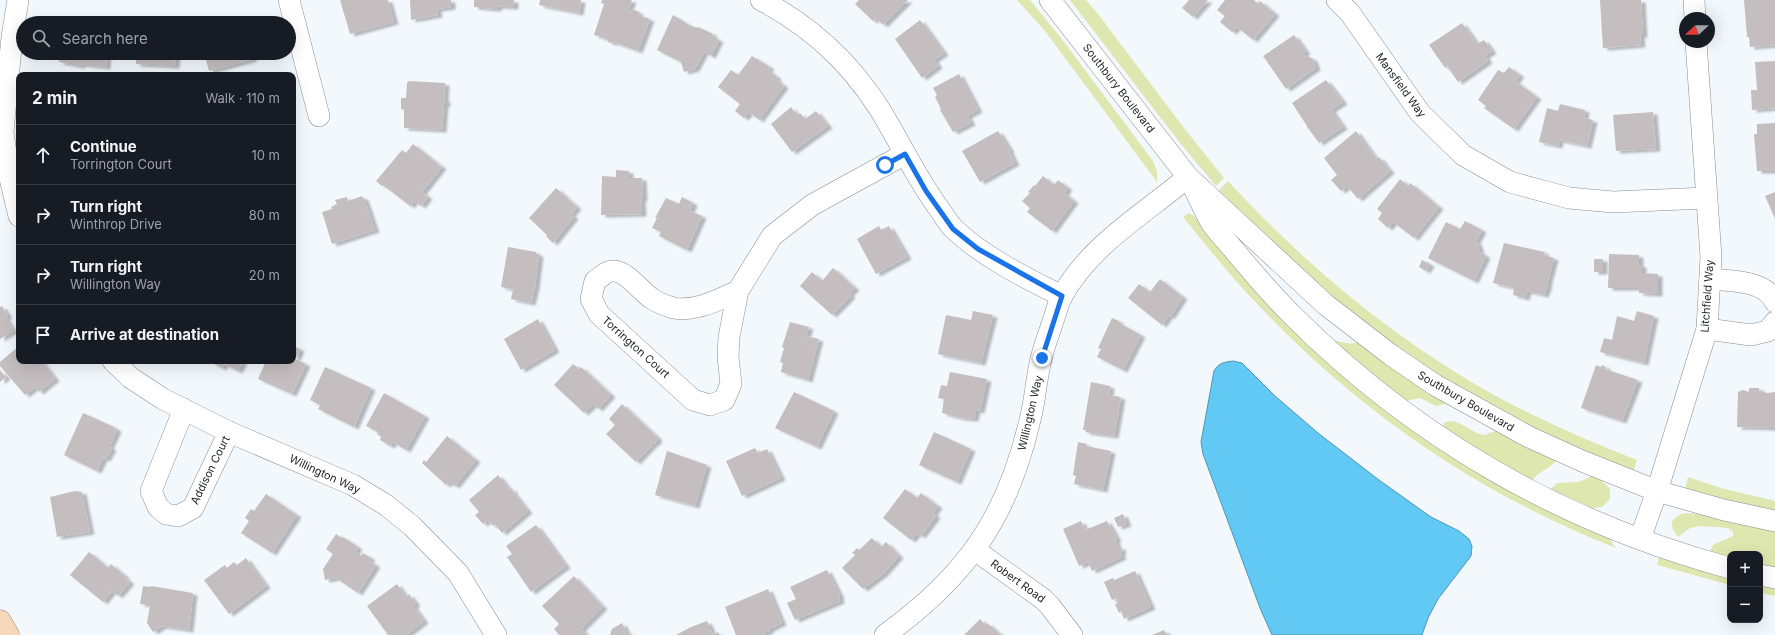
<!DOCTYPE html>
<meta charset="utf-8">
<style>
:root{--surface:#171b24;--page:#242831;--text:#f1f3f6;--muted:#9ea1a6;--line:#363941}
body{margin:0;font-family:Inter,sans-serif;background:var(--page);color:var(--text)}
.controls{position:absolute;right:12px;bottom:12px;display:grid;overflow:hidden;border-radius:8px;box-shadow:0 4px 16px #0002}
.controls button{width:36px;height:36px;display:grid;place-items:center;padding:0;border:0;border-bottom:1px solid var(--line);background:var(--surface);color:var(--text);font:20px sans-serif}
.compass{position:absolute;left:1679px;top:12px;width:36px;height:36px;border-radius:50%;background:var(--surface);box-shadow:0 4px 16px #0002;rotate:248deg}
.stop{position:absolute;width:12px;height:12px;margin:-9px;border:3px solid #1a73e8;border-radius:50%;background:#fff}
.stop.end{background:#1a73e8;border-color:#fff;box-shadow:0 1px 4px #0008}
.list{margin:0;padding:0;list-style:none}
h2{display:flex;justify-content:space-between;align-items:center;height:52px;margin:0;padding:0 16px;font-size:17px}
h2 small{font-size:13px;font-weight:400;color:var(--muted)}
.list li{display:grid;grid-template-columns:26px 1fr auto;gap:12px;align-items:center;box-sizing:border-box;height:60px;padding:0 16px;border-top:1px solid var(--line)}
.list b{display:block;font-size:15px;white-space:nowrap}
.list p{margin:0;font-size:13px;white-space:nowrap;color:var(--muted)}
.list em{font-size:13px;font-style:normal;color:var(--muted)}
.icon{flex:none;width:22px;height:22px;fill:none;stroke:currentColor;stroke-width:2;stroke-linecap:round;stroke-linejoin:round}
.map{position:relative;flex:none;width:1775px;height:635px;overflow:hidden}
.search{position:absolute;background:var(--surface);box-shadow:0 4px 16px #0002;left:16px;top:16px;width:280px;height:44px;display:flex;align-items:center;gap:10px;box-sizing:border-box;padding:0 14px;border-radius:22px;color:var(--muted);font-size:15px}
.panel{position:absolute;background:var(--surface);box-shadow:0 4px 16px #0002;left:16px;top:72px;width:280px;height:292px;border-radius:8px}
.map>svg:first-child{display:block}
.green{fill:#dfe7b0}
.water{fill:#62c8f4;stroke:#4e96b5}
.building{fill:#c5bec0;filter:url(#shadow)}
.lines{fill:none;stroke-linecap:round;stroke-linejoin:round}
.street-casing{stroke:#888d91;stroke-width:22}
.secondary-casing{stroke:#888d91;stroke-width:23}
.street{stroke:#fff;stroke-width:21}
.secondary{stroke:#f7d7b9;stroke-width:22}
.route{stroke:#1a73e8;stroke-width:5}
.labels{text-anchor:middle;stroke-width:3.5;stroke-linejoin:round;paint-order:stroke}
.street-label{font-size:11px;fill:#1f2123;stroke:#fff}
</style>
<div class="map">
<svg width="1775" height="635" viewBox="0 0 1775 635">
<defs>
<filter id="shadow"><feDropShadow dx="4.5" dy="2.5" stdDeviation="1" flood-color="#0004"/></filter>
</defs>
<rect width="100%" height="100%" fill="#f3f8fd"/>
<g class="green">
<path d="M1017 0H1030L1061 38 1153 161 1157 171V182L1045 31Z"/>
<path d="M1070 0H1086L1098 14 1184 128 1224 178 1216 186 1180 143Z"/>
<path d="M1228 181C1305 265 1394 339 1494 395 1540 420 1588 441 1637 460L1634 470H1629L1542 434 1436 374 1347 311 1261 234 1219 190Z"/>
<path d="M1189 213 1195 217 1223 253 1299 334 1601 532 1609 538 1616 548C1483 496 1362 414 1264 311 1235 282 1209 249 1183 217Z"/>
<path d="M1329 340C1338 340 1349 346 1358 342L1450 403 1436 406 1420 398 1406 401Z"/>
<path d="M1451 421C1464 423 1472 433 1484 435L1495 431 1496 428 1557 459C1551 469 1538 471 1532 481L1442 428 1445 422Z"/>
<path d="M1592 476 1601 480 1610 489V499L1602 507 1592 508 1551 489 1557 483 1579 482Z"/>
<path d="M1688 477 1721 488 1775 501V514L1685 489Z"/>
<path d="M1685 513 1701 514 1738 524 1775 530V570L1760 566V554H1730V559L1709 553 1713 545 1733 536V532L1728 528 1699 526 1690 528 1678 537C1669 525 1669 518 1685 513Z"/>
<path d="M1659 557 1730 576V585L1657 565Z"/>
<path d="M1760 583 1775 586V596L1760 593Z"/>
</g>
<path class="water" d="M1233 361 1242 363 1275 396 1318 433 1379 480 1431 517 1459 531 1469 539 1472 546 1471 556 1438 599 1428 618 1422 635H1272L1260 608 1203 454 1201 442 1214 371C1218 363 1225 362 1233 361Z"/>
<g class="building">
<path d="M340 0H388L394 22 350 34Z"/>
<path d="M410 0H451V7L437 9 438 15 411 20Z"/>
<path d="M474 0H514V7L499 6 496 9 474 7Z"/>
<path d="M540 0H581L579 13 539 5Z"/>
<path d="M602 0H632L628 11 631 12 632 9 639 12 638 15 650 19 638 51 613 42 612 43 608 42 607 39 594 35 604 4 601 3Z"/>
<path d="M859 0H908L883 25 876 18 873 21 855 4Z"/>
<path d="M1189 0H1208L1193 17 1182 8Z"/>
<path d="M1225 0H1254L1258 4 1260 1 1275 14 1253 40 1237 27 1232 32 1220 22 1225 16 1217 10Z"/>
<path d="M1600 0H1641L1643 35H1640L1641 45 1603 48Z"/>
<path d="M1744 0H1775V45L1750 47 1749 37H1747Z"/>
<path d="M673 15 689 25 697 28 698 27 713 34 712 36 719 40 711 56 704 52 695 69 684 72 681 62 657 50Z"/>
<path d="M920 20 944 53 934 60 938 66 922 78 895 39Z"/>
<path d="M1462 23 1477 44 1484 40 1492 51 1485 56 1488 61 1458 82 1447 66 1445 68 1429 45Z"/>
<path d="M1294 35 1306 52 1303 54 1306 58 1308 56 1313 59 1316 68 1286 89 1263 56Z"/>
<path d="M60 53H107L106 67 81 64 80 66 59 62Z"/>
<path d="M136 53H176L175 66 136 64Z"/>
<path d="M204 53H252L253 59 209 71Z"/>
<path d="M752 56 770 67 768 70 777 77 776 79 784 86 759 120 749 112 744 118 735 111 740 104 718 87 731 70 738 75Z"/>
<path d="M1775 61V108L1752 110 1751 90H1757L1755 62Z"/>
<path d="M1509 67 1520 75 1515 81 1537 97 1514 129 1484 108 1486 106 1478 100 1498 70 1504 73Z"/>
<path d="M959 74 978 110 967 116 971 123 953 132 940 110 941 109 935 97 937 95 933 88Z"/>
<path d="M1326 80 1343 102 1331 110 1343 127 1319 143 1308 128V129L1307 126 1292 103Z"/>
<path d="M409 81 445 83 444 100H446V104H444L442 130 404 128V110L401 109V98H406L407 83Z"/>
<path d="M1560 104 1585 110 1584 118 1593 120 1587 146 1559 140 1558 146 1539 142 1547 108 1558 111Z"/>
<path d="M791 107 797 116 800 113 805 119 816 111 828 126 792 152 771 124Z"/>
<path d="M1653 112 1656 149 1616 151 1613 115Z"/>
<path d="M1775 123V171H1757L1754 134H1757V124Z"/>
<path d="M998 131 1010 150 1009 151 1015 163 980 182 962 151Z"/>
<path d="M1356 131 1376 159 1379 157 1390 171 1358 199 1347 186 1341 191 1331 180 1337 175 1324 158Z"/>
<path d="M413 144 442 167 422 192 428 197 421 206 414 201 410 206 383 185 382 186 376 181 402 150 406 153Z"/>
<path d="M616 170 629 171V178H642L643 199H641L642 214 601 215 602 176 616 177Z"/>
<path d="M1043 176 1054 185 1058 180 1068 188 1064 193 1074 201 1052 231 1027 212 1030 208 1022 201 1030 193 1028 192 1034 185 1035 186Z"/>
<path d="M1400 179 1408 186 1410 183 1439 207 1414 238 1393 222 1388 228 1378 219 1382 213 1377 209Z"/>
<path d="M556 188 577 207 571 214 574 217 553 243 546 236 547 235 529 218Z"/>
<path d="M1775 192V219L1765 196Z"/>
<path d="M362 196 363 198H364L375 230 332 244 322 212 332 209 331 207 337 204 335 200 347 197 348 201Z"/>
<path d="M682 197 693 203 690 211 702 216 687 250 659 236 661 232 652 228 657 218H655L666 198 679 204Z"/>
<path d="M1465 221 1482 230 1475 243 1477 242 1480 252 1486 256 1474 281 1428 258 1446 222 1460 229Z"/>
<path d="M879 226 881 230 889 226 907 257 876 274 857 239Z"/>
<path d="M1504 243 1540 251 1545 252 1544 255 1554 258 1547 284 1548 285 1544 295 1527 291 1525 298 1513 295 1514 288 1493 283Z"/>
<path d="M508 247 536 252V254H539L535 287 531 303 511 299 513 289 501 287Z"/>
<path d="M1609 254 1639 255V265H1642V273L1658 274V294L1639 293V288H1608Z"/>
<rect x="1594" y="259" width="9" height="13"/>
<path d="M1422 260 1430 264 1426 271 1419 267Z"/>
<path d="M833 268 855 288 849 294 851 296 832 315 800 286 812 272 822 281Z"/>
<path d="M1160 279 1183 297 1170 317 1169 315 1162 325 1128 298 1139 284 1150 292Z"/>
<path d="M2 306 8 316 5 317 13 331 0 339V307Z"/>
<path d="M973 311 993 315 981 363 938 354 946 315 971 320Z"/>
<path d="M1637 311 1654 316 1644 363 1600 352 1604 338 1612 340 1617 316 1634 321Z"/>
<path d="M1112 318 1119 321V323L1141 335 1123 370 1097 357 1101 349 1098 348Z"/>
<path d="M538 319 555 350 521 370 504 339Z"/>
<path d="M790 322 809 327 806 336 819 339 808 380 781 372 783 363 780 362 784 348 782 347Z"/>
<path d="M19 346V361H41L55 379 39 392 35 387 25 395 0 366V362Z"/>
<path d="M293 346 300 349 296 358 293 357Z"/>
<path d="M293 358 306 364 292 394 258 379 266 361H293Z"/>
<path d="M213 361H243L238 371 224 364 222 368 212 363Z"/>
<path d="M573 364 579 369 581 367 611 395 598 409 593 404 584 413 554 385Z"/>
<path d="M1596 365 1601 367 1602 365 1606 367 1605 369 1638 380 1622 421 1581 408Z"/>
<path d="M325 367 371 388 354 427 318 409 320 405 310 400Z"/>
<path d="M0 370 6 377 0 382Z"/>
<path d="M950 372 987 379 980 411 976 410 974 419 961 418 942 413 944 399 938 398 941 385 947 386Z"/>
<path d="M1091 382 1110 386 1109 395 1121 397 1114 436 1085 432 1086 430H1083Z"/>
<path d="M1749 388H1759V392L1761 391 1767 393 1775 392V428L1737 427 1738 392 1743 390 1749 392Z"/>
<path d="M794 392 834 411 817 447 775 428Z"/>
<path d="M384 393 425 416 406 450 393 442 390 446 380 440 381 437 377 434 378 432 366 426Z"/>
<path d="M622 404 658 438 655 444 654 443 636 462 606 434 615 425 609 419Z"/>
<path d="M83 413 114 427 117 430 109 447 112 448 106 459 103 458 97 471 64 455Z"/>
<path d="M934 432 971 449 957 482 919 465Z"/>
<path d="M447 436 476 460 455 486 449 482 446 485 422 463 424 460 426 462Z"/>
<path d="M1078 442 1087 444 1086 446 1111 451 1103 490 1074 484 1076 476 1073 475Z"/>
<path d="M755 448 758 453 767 449 781 478 742 496 726 461Z"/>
<path d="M667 451 707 465 695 506 655 495Z"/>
<path d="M498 475 510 490 512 488 513 490 512 491 528 511 502 533 495 524 493 526 488 520 483 524 475 515 479 512 469 500Z"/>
<path d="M905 489 917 498 921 493 938 506 933 513 936 516 921 536 917 533 911 540 883 518Z"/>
<path d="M75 491 82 492 90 532 57 537 50 497Z"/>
<path d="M266 494 297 515 272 553 241 533 249 521 245 518 251 509 254 511Z"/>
<path d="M1123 514 1127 524 1118 527 1114 518Z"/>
<path d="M1081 521 1085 530 1107 521 1117 539 1115 540 1118 548 1121 547 1122 551 1120 552 1122 557 1092 571 1088 562 1079 566 1063 529Z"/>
<path d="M536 525 566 566 531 592 507 557 512 554 506 546Z"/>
<path d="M336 534 342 538 343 537 358 547 355 552 361 556 363 553 371 558 369 561 376 565 358 593 336 578 325 580 323 569 333 554 326 549Z"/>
<path d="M872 538 881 547 886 542 899 556 883 574 863 589 842 568 855 555 852 553 857 548 859 550Z"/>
<path d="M89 552 108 568 111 564 125 576 124 577 130 582 118 596 112 591 103 602 70 575Z"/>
<path d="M246 558 266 586 229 614 204 580 225 565 227 568 234 562 237 565Z"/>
<path d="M827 570 839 594 840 601 795 620 787 603 796 599 790 587Z"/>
<path d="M1135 571 1151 607 1124 619 1121 611 1119 613 1115 604 1118 603 1116 598 1112 600 1104 582 1113 578 1114 580Z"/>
<path d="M574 576 603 607 581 629 587 635H559L554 629 559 624 542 606Z"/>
<path d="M397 584 406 597 409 594 416 604 413 606 424 621 406 635H388L367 606Z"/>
<path d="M143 586 151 587V586L193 593 189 630 162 626 153 632 147 623 150 605 140 604Z"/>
<path d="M768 589 782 623 769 629 770 631 765 632 766 635H736L725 607Z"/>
<path d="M980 619 985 625 987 623 1001 635H964Z"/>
<path d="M707 621 713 635 718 632 720 635H676L691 627Z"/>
<path d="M622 623 627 633 633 635H610L612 629Z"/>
<path d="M1164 630 1167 635H1152Z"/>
</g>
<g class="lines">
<defs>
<g id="street">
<path d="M18 0 12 37 3 132 9 174 19 216"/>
<path d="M289 0 319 116"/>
<path d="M761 0C820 31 862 74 893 132 908 159 922 186 940 210 944 216 949 224 954 229 983 257 1026 278 1062 296"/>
<path d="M1050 0 1188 177 1326 305 1391 355 1435 385 1529 437 1582 461 1657 491 1724 510 1775 521"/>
<path d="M1337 0 1350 13 1420 113 1463 155 1510 182 1569 198 1613 202 1706 198"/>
<path d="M1694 0 1695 18"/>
<path d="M1194 188C1200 200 1205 213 1212 224 1219 233 1227 242 1234 250 1253 273 1272 295 1293 316 1415 438 1563 523 1730 568"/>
<path d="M1710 279C1732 281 1765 280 1775 302"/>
<path d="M738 291C718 300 696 312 673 308 667 306 656 302 651 298 641 291 626 271 614 271 607 270 601 277 595 281L591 299 599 314 693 400 710 405 724 400 731 384 728 357 729 337 738 291 772 236 812 205 905 154"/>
<path d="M1707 329 1751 335 1768 331 1775 322"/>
<path d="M113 361 131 378 163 399 229 432 353 485 386 505 412 526 458 573 496 635"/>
<path d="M184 409 151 491 158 507 166 514 178 516 193 508 229 432"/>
<path d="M1640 539 1657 491 1707 329 1711 257 1696 42"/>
<path d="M975 550 1043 599 1050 606 1072 635"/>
<path d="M1760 575 1775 578"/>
<path d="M885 635C965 577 1006 520 1029 424 1035 403 1036 380 1041 359 1044 346 1049 334 1053 321 1056 313 1058 303 1062 296 1090 245 1145 213 1188 177"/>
</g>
<path id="secondary" d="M0 621 8 635"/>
</defs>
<use href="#street" class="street-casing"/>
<use href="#secondary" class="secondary-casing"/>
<use href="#street" class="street"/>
<use href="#secondary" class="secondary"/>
</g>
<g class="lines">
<path class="route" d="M885 165 905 154 926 191 953 229 978 249 1062 296 1042 358"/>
</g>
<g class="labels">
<g class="street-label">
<text transform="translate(1401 85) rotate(54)" y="4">Mansfield Way</text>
<text transform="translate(1119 88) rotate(52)" y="4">Southbury Boulevard</text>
<text transform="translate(1707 296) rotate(-86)" y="4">Litchfield Way</text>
<text transform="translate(636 347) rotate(42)" y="4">Torrington Court</text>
<text transform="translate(1466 401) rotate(30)" y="4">Southbury Boulevard</text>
<text transform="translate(1030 413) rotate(-77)" y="4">Willington Way</text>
<text transform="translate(210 470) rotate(-64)" y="4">Addison Court</text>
<text transform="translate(325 474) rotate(25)" y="4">Willington Way</text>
<text transform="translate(1018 581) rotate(36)" y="4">Robert Road</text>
</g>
</g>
</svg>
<div class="controls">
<button>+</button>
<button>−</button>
</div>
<svg class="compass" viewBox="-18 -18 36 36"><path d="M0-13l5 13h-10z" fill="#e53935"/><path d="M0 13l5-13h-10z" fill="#9ea1a6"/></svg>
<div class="stop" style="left:885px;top:165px"></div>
<div class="stop end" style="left:1042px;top:358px"></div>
<div class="search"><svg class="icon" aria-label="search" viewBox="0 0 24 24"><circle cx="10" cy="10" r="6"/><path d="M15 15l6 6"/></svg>Search here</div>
<section class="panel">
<h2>2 min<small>Walk · 110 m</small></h2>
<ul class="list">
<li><svg class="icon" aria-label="ahead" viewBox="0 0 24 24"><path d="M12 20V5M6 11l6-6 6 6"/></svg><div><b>Continue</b><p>Torrington Court</p></div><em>10 m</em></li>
<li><svg class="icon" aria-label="right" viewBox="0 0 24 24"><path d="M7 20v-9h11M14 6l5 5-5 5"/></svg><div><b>Turn right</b><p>Winthrop Drive</p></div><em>80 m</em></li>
<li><svg class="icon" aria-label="right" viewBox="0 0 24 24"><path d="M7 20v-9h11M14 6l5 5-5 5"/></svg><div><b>Turn right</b><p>Willington Way</p></div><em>20 m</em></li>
<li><svg class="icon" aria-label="arrive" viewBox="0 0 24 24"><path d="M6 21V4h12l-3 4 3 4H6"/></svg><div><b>Arrive at destination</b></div></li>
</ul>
</section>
</div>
